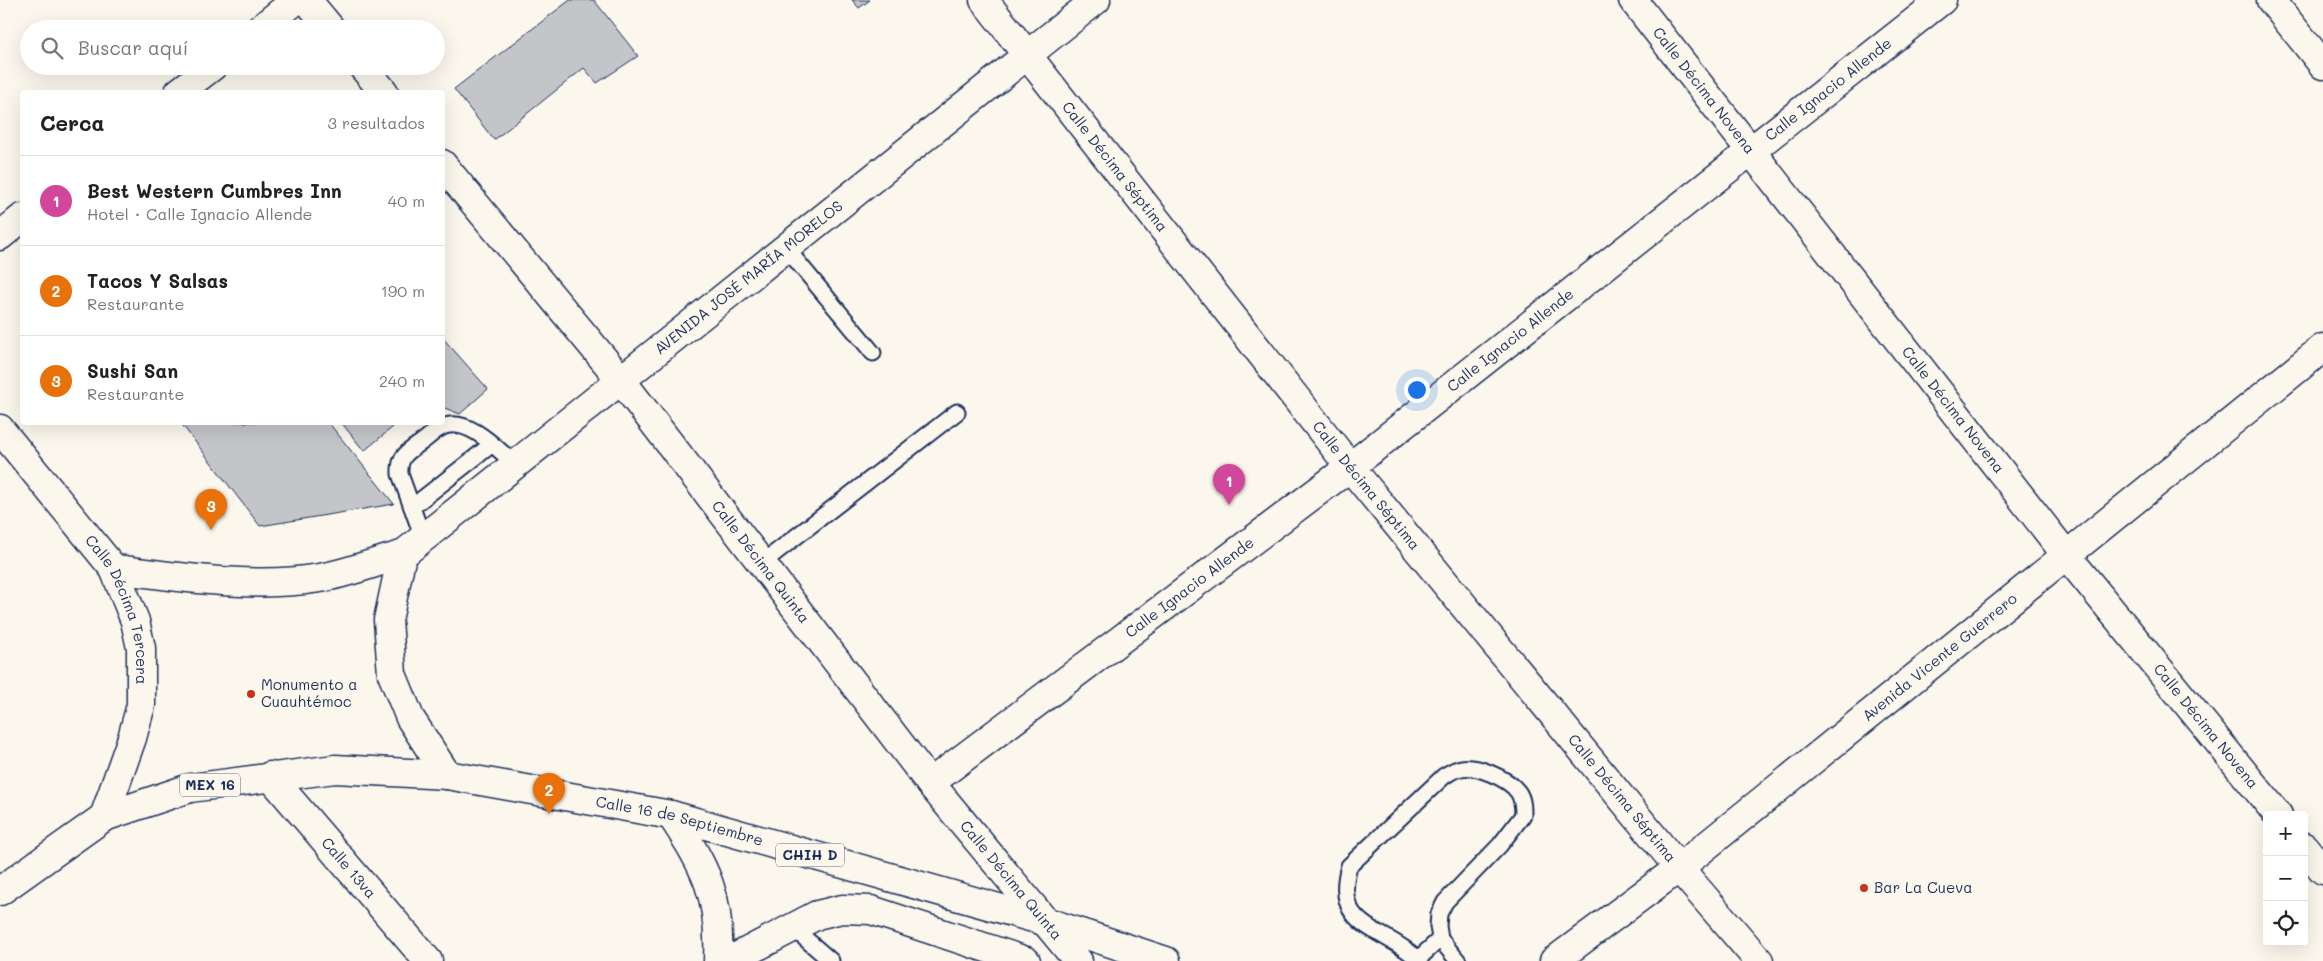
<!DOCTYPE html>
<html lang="es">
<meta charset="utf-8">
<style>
:root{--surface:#fff;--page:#f2f2f2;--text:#222;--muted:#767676;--line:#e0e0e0;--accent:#0f766e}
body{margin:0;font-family:Mali,sans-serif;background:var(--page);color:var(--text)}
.controls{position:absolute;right:15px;bottom:15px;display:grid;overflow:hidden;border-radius:5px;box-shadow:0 5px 20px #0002}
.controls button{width:45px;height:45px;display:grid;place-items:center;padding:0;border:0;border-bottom:1px solid var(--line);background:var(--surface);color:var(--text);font:25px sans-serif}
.you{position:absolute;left:1416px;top:389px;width:18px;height:18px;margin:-12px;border:4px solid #fff;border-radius:50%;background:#1a73e8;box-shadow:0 0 0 8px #1a73e833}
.badge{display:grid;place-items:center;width:32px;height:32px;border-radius:50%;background:var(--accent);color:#fff;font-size:16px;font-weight:700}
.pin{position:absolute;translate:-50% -41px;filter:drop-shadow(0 1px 2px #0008)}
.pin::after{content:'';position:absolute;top:26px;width:18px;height:15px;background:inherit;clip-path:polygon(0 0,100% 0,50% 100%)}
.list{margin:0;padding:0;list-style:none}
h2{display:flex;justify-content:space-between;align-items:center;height:65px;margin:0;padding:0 20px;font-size:21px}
h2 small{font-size:16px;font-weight:400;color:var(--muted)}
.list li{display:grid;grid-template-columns:32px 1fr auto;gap:15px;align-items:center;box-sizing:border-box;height:90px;padding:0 20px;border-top:1px solid var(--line)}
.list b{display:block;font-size:19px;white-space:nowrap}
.list p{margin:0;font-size:16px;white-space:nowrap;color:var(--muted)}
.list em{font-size:16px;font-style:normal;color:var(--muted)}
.icon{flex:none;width:28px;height:28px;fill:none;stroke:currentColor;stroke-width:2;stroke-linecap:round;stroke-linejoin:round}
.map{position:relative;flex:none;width:2323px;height:961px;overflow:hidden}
.search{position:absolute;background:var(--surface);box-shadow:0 5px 20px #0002;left:20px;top:20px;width:425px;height:55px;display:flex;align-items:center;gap:12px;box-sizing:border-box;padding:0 18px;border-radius:28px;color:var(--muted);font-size:19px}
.panel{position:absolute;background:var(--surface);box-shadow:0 5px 20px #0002;left:20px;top:90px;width:425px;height:335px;border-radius:5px}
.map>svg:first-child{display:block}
.building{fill:#c3c5c9;stroke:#1b2f5e}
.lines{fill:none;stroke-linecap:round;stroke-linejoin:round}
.service-casing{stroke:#1b2f5e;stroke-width:19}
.minor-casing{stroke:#1b2f5e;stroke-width:31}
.secondary-casing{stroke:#1b2f5e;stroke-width:31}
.primary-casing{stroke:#1b2f5e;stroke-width:31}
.service{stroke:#fbf7ec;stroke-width:15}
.minor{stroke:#fbf7ec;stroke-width:28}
.secondary{stroke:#fbf7ec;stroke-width:28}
.primary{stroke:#fbf7ec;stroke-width:28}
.poi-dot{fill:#c8321e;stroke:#fbf7ec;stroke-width:2}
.labels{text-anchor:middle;stroke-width:4;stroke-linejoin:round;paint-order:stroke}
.shield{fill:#fbf7ec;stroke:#5e6b89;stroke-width:1}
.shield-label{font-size:14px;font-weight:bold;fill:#1b2f5e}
.street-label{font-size:15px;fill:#1b2f5e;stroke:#fbf7ec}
.poi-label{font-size:15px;fill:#1b2f5e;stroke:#fbf7ec;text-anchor:start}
</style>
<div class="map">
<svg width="2323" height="961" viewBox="0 0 2323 961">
<rect width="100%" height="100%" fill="#fbf7ec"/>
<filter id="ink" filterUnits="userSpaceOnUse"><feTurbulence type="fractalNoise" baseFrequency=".02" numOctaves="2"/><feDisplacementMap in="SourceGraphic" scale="10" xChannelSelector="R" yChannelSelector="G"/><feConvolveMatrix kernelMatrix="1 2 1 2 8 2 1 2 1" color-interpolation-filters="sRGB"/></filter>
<g filter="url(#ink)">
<g class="building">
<path d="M570 0H594L638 56 597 83 584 68 494 140 454 89Z"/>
<path d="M852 0H870L859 8Z"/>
<path d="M442 337 488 389 460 414 442 407Z"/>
<path d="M180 422H328L394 504 260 526Z"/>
<path d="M341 422H399L364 451Z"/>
</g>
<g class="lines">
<defs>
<g id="service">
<path d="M786 248 873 353"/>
<path d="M412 507 491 445"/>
<path d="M423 538 400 474C399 457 406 453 419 444 427 439 436 429 445 426 470 418 498 450 515 464"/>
<path d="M762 563 957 412"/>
<path d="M793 928 831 961"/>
<path d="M1418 959 1440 939"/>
<path d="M1420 961C1386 927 1331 930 1349 866L1444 776C1448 774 1453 770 1458 769 1474 763 1509 779 1518 792 1523 799 1523 808 1523 815L1500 845 1445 902 1439 914 1438 926 1440 939 1458 961"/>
</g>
<g id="minor">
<path id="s1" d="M984 0 1350 467 1679 868 1759 961"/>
<path id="s2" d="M1633 0 2067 556 2278 815"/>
<path d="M2271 0 2323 65"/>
<path id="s3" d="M270 776 428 961"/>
<path id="s4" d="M930 783 1350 467 1942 0"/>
<path d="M2304 847 2323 870"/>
<path id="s5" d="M1554 961 1679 868 2323 348"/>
</g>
<g id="secondary">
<path d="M307 0 331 29"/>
<path d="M260 29 296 0"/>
<path d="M362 66 384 92"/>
<path d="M179 92 213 66"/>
<path id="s6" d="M442 164 621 380 930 783 1078 961"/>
<path d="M0 236 22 218"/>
<path id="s7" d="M0 429 114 569 135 621 141 648V705L132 738 104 817"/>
<path d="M402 555 388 620 392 674 410 718 447 775"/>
<path id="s8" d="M114 569C181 577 253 589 320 578 348 573 375 562 402 555L1096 0"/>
</g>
<g id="primary">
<path d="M671 815C706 868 721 896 718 961"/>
<path id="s9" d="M0 891 104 817 190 788 335 769 447 775 671 815 1044 921 1166 961"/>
<path d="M729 961 817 915 842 909 871 910 1026 961"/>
</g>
</defs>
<use href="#service" class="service-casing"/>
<use href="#minor" class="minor-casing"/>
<use href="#secondary" class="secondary-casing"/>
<use href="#primary" class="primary-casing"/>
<use href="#service" class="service"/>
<use href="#minor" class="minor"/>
<use href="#secondary" class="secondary"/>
<use href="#primary" class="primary"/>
</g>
</g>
<g class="poi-dot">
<circle cx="251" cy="694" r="5"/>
<circle cx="1864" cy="888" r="5"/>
</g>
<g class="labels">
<g class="shield">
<rect x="180" y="773.5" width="60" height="23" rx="4"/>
<rect x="776" y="843.5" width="68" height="23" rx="4"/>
</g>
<g class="shield-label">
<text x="210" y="790">MEX 16</text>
<text x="810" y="860">CHIH D</text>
</g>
<g class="street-label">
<text dy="5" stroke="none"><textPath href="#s2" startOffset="115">Calle Décima Novena</textPath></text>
<text dy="5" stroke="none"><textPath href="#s4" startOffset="1135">Calle Ignacio Allende</textPath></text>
<text dy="5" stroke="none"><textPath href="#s1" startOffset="212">Calle Décima Séptima</textPath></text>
<text dy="5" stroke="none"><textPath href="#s8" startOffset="736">AVENIDA JOSÉ MARÍA MORELOS</textPath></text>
<text dy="5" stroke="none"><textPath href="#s4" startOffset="730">Calle Ignacio Allende</textPath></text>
<text dy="5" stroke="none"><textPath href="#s2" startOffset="520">Calle Décima Novena</textPath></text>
<text dy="5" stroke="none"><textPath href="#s1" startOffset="618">Calle Décima Séptima</textPath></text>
<text dy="5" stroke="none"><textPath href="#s6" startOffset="510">Calle Décima Quinta</textPath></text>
<text dy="5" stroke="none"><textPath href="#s4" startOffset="325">Calle Ignacio Allende</textPath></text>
<text dy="5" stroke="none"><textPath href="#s7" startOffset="220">Calle Décima Tercera</textPath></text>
<text dy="5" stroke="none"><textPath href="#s5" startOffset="491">Avenida Vicente Guerrero</textPath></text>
<text dy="5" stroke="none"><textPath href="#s2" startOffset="925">Calle Décima Novena</textPath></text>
<text dy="5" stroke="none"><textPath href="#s1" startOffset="1022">Calle Décima Séptima</textPath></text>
<text dy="5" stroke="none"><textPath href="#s9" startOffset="714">Calle 16 de Septiembre</textPath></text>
<text dy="5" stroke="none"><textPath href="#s3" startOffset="121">Calle 13va</textPath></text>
<text dy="5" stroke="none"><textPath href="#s6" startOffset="915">Calle Décima Quinta</textPath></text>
</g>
<g class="poi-label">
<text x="261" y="690">Monumento a<tspan x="261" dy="17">Cuauhtémoc</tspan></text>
<text x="1874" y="893">Bar La Cueva</text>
</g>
</g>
</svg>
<div class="controls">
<button>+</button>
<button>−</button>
<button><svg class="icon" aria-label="locate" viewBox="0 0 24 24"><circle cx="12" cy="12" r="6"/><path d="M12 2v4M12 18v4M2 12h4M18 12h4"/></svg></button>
</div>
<div class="you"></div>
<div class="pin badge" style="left:1229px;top:505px;background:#d1479c">1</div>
<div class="pin badge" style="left:549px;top:814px;background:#e8710a">2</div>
<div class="pin badge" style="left:211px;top:530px;background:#e8710a">3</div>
<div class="search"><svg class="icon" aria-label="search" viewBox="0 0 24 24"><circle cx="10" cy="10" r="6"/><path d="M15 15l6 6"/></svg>Buscar aquí</div>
<section class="panel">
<h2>Cerca<small>3 resultados</small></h2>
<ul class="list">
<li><span class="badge" style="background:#d1479c">1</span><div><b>Best Western Cumbres Inn</b><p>Hotel · Calle Ignacio Allende</p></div><em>40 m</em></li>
<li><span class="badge" style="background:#e8710a">2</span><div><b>Tacos Y Salsas</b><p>Restaurante</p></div><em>190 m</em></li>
<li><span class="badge" style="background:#e8710a">3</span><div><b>Sushi San</b><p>Restaurante</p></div><em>240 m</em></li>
</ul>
</section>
</div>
